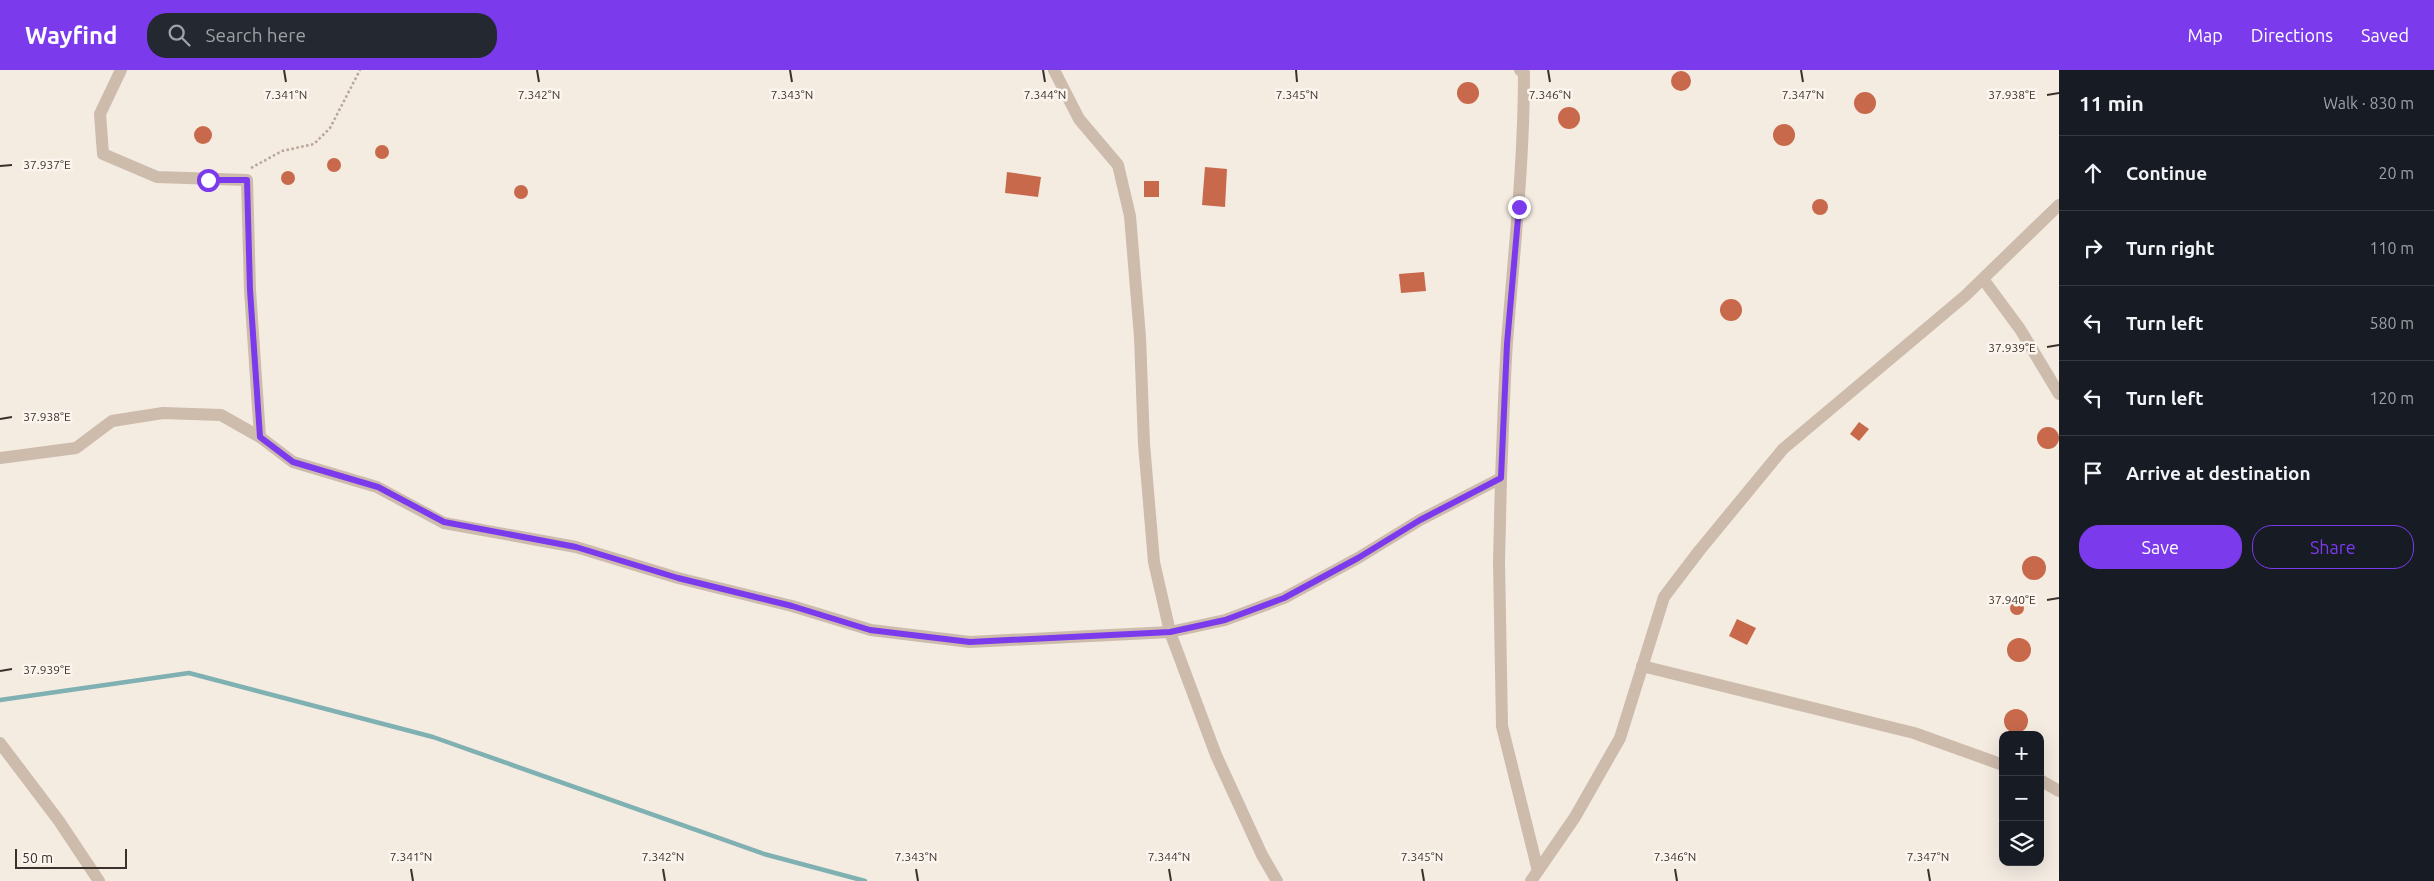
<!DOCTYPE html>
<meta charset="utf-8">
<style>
:root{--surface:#171b24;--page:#242831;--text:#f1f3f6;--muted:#9ea1a6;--line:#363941;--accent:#7c3aed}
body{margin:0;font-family:Ubuntu,sans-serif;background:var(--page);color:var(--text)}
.controls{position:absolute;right:15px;bottom:15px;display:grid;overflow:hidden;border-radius:10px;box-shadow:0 5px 20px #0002}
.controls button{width:45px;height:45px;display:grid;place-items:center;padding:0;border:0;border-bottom:1px solid var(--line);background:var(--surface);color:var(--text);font:25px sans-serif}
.scale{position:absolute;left:15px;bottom:12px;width:112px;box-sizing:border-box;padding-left:5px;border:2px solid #3b302b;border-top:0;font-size:14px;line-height:18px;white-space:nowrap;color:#3b302b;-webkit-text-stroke:4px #fbf5ee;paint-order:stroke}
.stop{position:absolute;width:15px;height:15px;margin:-11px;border:4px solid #7c3aed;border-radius:50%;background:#fff}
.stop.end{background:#7c3aed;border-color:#fff;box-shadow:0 1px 5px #0008}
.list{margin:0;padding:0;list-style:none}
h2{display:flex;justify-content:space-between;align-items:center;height:65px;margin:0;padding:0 20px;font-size:21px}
h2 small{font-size:16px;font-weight:400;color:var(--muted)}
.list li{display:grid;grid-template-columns:32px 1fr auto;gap:15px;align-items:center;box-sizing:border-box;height:75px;padding:0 20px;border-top:1px solid var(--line)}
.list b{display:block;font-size:19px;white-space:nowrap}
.list em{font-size:16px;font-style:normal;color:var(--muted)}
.actions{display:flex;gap:10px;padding:15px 20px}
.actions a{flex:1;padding:11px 0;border:1px solid var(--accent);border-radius:20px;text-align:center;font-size:18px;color:var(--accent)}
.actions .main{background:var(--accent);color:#fff}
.icon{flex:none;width:28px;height:28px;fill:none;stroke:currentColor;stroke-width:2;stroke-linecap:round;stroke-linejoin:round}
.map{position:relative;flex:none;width:2059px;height:811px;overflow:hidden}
header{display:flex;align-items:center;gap:30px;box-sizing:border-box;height:70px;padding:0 25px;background:var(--accent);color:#fff}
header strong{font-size:24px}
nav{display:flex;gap:28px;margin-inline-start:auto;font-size:18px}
.search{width:350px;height:45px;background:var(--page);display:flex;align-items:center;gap:12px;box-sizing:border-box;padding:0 18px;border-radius:20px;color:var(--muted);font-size:19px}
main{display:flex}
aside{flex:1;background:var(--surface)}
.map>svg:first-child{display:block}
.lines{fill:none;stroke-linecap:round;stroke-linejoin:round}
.stream{stroke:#7fb0b2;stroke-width:4.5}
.building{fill:#c8694b}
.path{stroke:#b9a596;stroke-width:2.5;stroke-dasharray:2.5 2.5;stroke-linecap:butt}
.street{stroke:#cdbbac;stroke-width:12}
.route{stroke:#7c3aed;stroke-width:6}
.ticks{fill:none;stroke:#3b302b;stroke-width:2}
.ticks-label{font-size:12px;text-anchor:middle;fill:#3b302b;stroke:#fbf5ee;stroke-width:5;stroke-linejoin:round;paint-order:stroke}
</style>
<header>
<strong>Wayfind</strong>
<div class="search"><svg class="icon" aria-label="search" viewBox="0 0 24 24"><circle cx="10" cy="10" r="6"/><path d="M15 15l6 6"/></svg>Search here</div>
<nav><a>Map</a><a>Directions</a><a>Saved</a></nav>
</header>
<main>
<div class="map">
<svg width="2059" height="811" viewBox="0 0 2059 811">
<rect width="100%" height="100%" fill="#f4ebe1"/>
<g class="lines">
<path class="stream" d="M0 630 189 603 433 667 764 784 865 811"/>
</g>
<g class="building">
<circle cx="1681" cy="11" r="10"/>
<circle cx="1468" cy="23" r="11"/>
<circle cx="1865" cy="33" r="11"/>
<circle cx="1569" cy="48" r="11"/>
<circle cx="1784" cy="65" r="11"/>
<circle cx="203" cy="65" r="9"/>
<circle cx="382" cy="82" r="7"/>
<circle cx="334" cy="95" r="7"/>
<path d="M1205 97 1227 99 1225 137 1202 135Z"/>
<circle cx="288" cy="108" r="7"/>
<path d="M1007 102 1041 107 1038 127 1005 123Z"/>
<rect x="1144" y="111" width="15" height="16"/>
<circle cx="521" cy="122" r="7"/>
<circle cx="1820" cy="137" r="8"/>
<path d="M1424 202 1426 221 1401 223 1399 204Z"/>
<circle cx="1731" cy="240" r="11"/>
<path d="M1859 352 1869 359 1859 371 1850 364Z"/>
<circle cx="2048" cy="368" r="11"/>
<circle cx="2034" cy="498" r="12"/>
<circle cx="2017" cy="538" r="7"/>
<path d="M1737 549 1756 558 1747 575 1729 566Z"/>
<circle cx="2019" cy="580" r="12"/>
<circle cx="2016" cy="651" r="12"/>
</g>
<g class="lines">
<path class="path" d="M251 98 282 81 314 74 330 58 360 0"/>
<g class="street">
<path d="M121 0 100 44 103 84 157 107 247 110 250 220 260 367"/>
<path d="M1054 0 1079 49 1118 95 1130 146 1140 267 1144 374 1154 492 1170 562 1216 685 1262 785 1277 811"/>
<path d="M1983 209 2020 259 2059 324"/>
<path d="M0 388 76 378 112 351 163 343 221 345 260 367 293 392 377 417 444 453 576 477 678 508 792 536 871 560 970 572 1170 562 1225 550 1284 528 1358 488 1420 450 1501 408C1503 363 1504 317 1507 272 1514 182 1524 93 1524 3L1520 0"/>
<path d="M1501 408 1499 492 1502 656 1538 801"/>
<path d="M1642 596 1914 663 2003 695"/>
<path d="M0 673 59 751 99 811"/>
<path d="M2040 710 2059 721"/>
<path d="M1531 811 1575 747 1620 668 1664 527 1699 481 1783 379 1965 226 2059 135"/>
</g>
</g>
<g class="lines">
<path class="route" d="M208 110H247L250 220 260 367 293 392 378 417 444 452 576 477 678 508 792 536 870 560 970 572 1170 562 1225 550 1284 528 1358 488 1420 450 1501 408 1507 274 1519 137"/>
</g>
<path class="ticks" d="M284 0 286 12M537 0 539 12M790 0 792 12M1043 0 1045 12M1296 0 1297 12M1548 0 1550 12M1801 0 1803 12M2047 25 2059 23M0 96 12 95M2047 277 2059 275M0 349 12 347M2047 530 2059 528M0 601 12 599M411 799 413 811M663 799 665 811M916 799 918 811M1169 799 1171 811M1422 799 1424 811M1675 799 1677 811M1928 799 1930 811"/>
<g class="ticks-label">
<text x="2012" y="29">37.938°E</text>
<text x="286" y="29">7.341°N</text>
<text x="539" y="29">7.342°N</text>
<text x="792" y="29">7.343°N</text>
<text x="1045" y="29">7.344°N</text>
<text x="1297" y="29">7.345°N</text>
<text x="1550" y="29">7.346°N</text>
<text x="1803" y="29">7.347°N</text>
<text x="47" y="99">37.937°E</text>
<text x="2012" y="282">37.939°E</text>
<text x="47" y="351">37.938°E</text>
<text x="2012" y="534">37.940°E</text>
<text x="47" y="604">37.939°E</text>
<text x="411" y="791">7.341°N</text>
<text x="663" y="791">7.342°N</text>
<text x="916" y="791">7.343°N</text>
<text x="1169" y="791">7.344°N</text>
<text x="1422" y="791">7.345°N</text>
<text x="1675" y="791">7.346°N</text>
<text x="1928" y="791">7.347°N</text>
</g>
</svg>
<div class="controls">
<button>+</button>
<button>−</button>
<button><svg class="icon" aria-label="layers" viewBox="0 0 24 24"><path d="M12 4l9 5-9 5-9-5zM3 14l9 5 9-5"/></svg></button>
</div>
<div class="scale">50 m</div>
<div class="stop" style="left:208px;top:110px"></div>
<div class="stop end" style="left:1519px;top:137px"></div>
</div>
<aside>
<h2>11 min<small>Walk · 830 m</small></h2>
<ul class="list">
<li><svg class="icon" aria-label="ahead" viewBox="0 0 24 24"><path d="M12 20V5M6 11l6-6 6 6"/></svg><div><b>Continue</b></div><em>20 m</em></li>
<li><svg class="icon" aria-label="right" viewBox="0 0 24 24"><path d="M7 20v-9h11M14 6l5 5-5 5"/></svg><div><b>Turn right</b></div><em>110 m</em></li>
<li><svg class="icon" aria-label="left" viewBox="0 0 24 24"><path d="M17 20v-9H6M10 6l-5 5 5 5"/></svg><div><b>Turn left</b></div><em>580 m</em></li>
<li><svg class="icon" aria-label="left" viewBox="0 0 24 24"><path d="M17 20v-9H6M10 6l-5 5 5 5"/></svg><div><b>Turn left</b></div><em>120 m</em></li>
<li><svg class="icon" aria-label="arrive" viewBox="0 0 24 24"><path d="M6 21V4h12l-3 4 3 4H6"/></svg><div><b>Arrive at destination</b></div></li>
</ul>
<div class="actions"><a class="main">Save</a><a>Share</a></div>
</aside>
</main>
